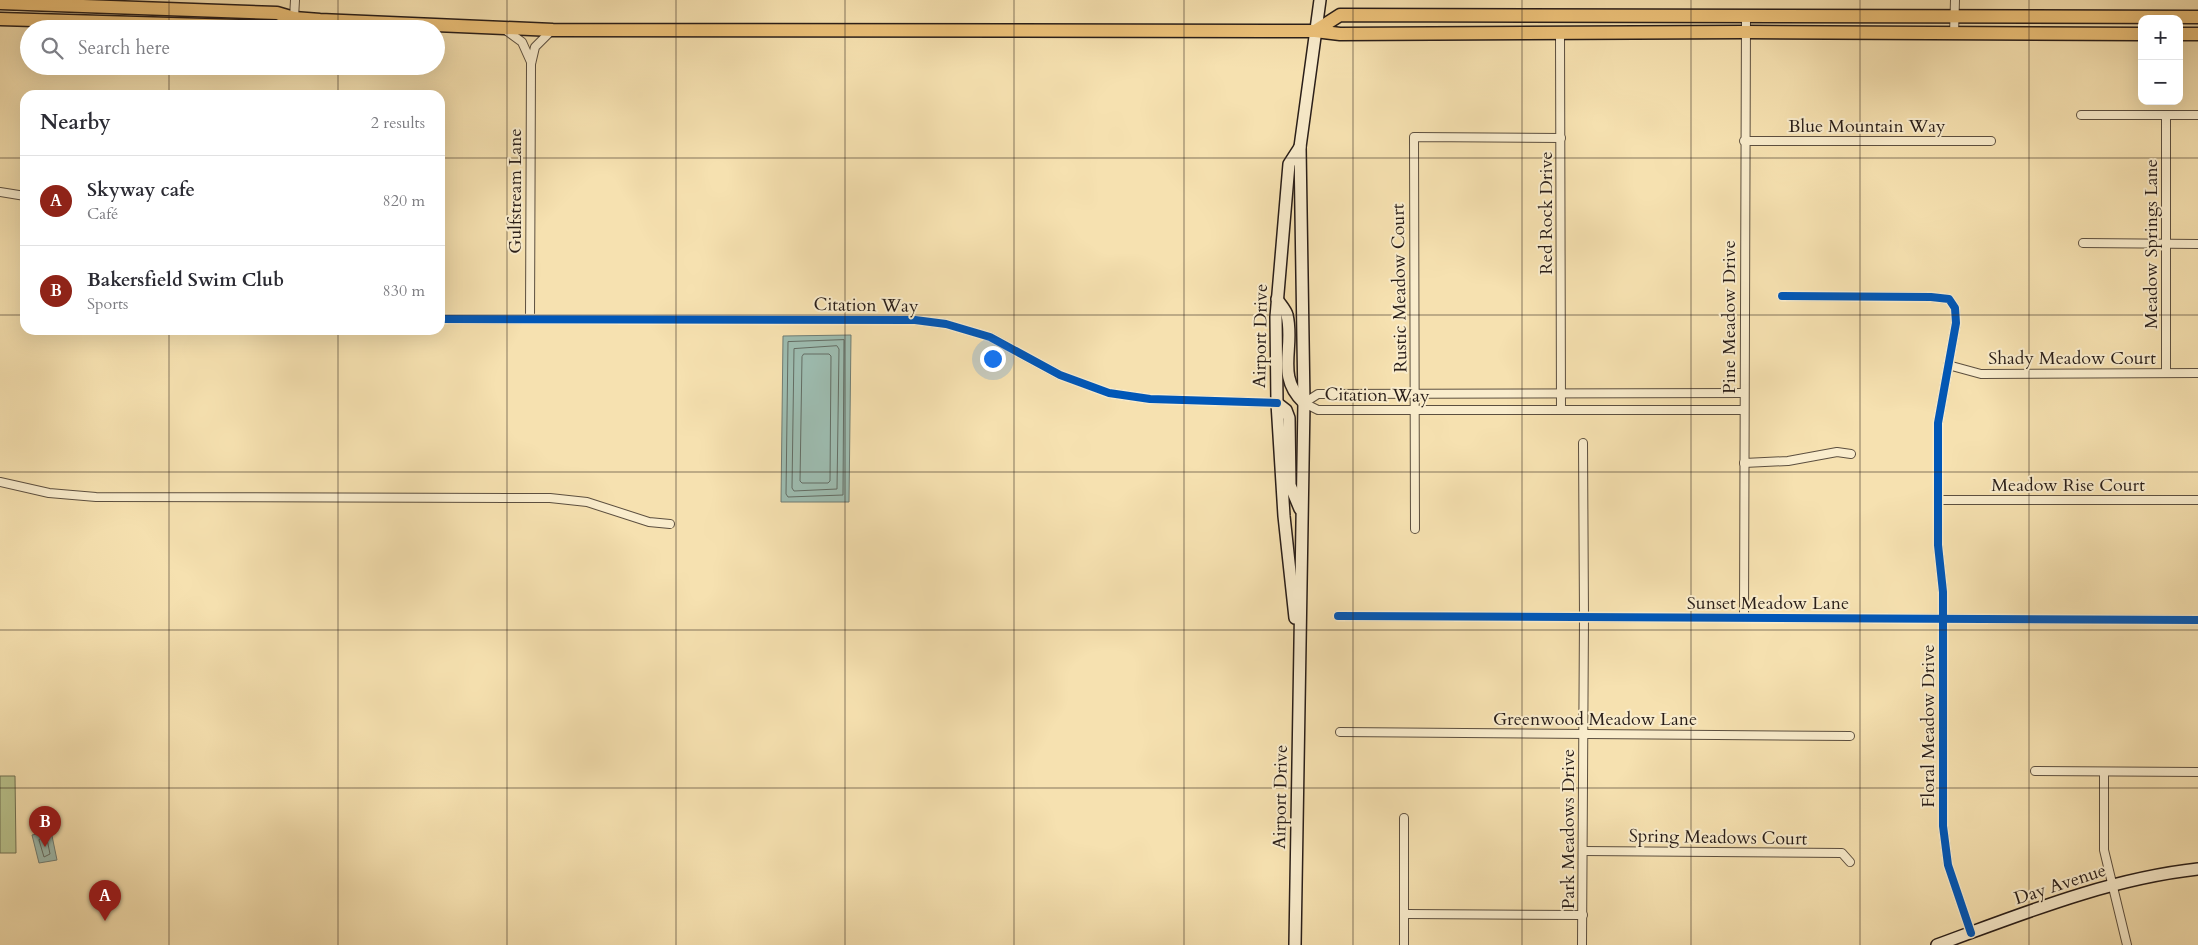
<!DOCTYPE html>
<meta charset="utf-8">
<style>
:root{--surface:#fff;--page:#f7f7f7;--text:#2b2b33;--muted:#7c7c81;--line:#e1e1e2;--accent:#8f2418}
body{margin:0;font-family:Cardo,serif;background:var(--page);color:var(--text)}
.controls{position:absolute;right:15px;top:15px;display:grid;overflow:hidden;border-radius:10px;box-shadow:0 5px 20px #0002}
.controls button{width:45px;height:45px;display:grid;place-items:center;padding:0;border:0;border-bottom:1px solid var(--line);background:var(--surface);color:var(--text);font:25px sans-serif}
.you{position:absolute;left:992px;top:358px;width:18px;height:18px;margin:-12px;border:4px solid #fff;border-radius:50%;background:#1a73e8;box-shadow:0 0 0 8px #1a73e833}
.badge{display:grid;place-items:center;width:32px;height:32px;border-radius:50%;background:var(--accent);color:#fff;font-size:16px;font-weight:700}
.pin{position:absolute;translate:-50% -41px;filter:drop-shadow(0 1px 2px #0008)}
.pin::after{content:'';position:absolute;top:26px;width:18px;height:15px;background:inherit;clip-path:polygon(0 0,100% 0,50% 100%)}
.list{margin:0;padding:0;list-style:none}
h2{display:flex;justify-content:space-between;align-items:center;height:65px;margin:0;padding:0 20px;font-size:21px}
h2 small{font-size:16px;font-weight:400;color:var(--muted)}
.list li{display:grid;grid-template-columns:32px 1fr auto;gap:15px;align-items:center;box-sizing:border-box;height:90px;padding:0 20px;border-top:1px solid var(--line)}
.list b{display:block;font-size:19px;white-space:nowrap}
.list p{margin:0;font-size:16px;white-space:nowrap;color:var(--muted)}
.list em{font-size:16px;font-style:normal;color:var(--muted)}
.icon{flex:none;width:28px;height:28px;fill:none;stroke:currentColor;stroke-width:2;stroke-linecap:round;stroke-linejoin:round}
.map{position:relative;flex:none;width:2198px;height:945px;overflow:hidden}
.search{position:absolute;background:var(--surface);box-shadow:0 5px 20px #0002;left:20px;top:20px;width:425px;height:55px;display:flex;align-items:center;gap:12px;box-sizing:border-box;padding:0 18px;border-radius:28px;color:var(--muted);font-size:19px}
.panel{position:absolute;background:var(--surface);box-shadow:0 5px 20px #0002;left:20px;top:90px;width:425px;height:245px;border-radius:15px}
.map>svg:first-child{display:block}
.green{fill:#b9c38d;stroke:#717053}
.water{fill:#9dbcb0;stroke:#6f7d74}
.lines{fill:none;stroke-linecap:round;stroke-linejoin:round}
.shore{stroke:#636d64;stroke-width:1}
.street-casing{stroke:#5c4f3f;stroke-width:10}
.secondary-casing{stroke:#291e19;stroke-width:14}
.primary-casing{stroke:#291e19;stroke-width:15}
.street{stroke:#f9eccc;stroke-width:8}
.secondary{stroke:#f9eccc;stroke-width:11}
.primary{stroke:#ebc078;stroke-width:12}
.cycleway-casing{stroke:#f9eccc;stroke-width:11}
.cycleway{stroke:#0057b8;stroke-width:8}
.grid{fill:none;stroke:#291e19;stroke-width:1;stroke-opacity:0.55}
.labels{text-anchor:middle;stroke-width:4;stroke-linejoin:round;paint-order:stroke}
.street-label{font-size:18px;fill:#291e19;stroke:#f9eccc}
</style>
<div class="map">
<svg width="2198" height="945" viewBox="0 0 2198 945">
<rect width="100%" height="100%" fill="#f6e1b0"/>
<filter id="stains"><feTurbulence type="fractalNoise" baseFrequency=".004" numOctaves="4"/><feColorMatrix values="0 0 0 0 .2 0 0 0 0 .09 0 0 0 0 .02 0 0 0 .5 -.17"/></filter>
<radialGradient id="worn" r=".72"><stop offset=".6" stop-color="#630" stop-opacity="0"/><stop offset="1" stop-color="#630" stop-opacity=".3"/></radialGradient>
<path class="green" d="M0 776H15L16 853H0Z"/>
<g class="water">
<path d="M851 335 849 502H781L783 336Z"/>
<path d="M51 831 57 860 39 863 32 835Z"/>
</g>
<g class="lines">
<g class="shore">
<path d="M844 340 843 495 788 497 786 494 788 342Z"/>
<path d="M837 346 839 349 837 489 794 491 792 488 794 349Z"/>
<path d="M804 354H829L831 356 830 481 828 483H802L800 481 802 357Z"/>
<path d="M45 837 47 839 50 854 44 857 39 840Z"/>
</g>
<defs>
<g id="street">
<path d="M294 18 295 0"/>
<path d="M507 31 522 42 531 62"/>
<path d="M1560 33 1561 410"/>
<path d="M1954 34 1955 0"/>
<path d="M2081 115H2198"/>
<path d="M2166 115V373"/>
<path d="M1744 141H1991"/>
<path d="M0 192 25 196"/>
<path d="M2083 243 2198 244"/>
<path d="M1782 296 1931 297 1949 299 1955 308 1956 323 1938 423V545L1943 592V826L1948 865 1971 933"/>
<path d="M440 319 915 320 946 324 990 337 1060 375 1109 393 1150 399 1277 403"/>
<path d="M530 319 531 64 535 47 551 31"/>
<path d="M1948 365 1981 374 2198 373"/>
<path d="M1304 403 1318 394 1744 393"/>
<path d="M1304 403 1318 410H1744"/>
<path d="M1744 463 1788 461 1837 452 1851 454"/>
<path d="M0 482 49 493 96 497 550 498 587 502 649 522 670 524"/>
<path d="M1938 500H2198"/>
<path d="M1415 529 1414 137 1561 138"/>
<path d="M1338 616 2198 620"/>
<path d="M1744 618 1746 16"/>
<path d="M1340 732 1850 736"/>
<path d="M2035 771 2198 772"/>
<path d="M2104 772V850L2127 945"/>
<path d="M1583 851 1842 853 1850 862"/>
<path d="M1406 914 1583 915"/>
<path d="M1404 945V818"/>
<path d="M1582 945 1584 617 1583 443"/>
</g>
<g id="secondary">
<path d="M1277 299C1280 304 1286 310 1287 315 1295 348 1275 376 1304 403"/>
<path d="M1277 403 1286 410 1289 418 1290 485 1300 509"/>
<path d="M1295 618 1284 516 1277 403 1276 317 1289 164 1300 147"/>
<path d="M1295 945 1304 403 1300 147 1320 0"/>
<path d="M1937 945C2022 914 2107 879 2198 869"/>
</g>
<g id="primary">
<path d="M0 3 277 13 294 18 320 20 553 30 1315 31 1340 34 1745 32 2142 34"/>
<path d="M0 19 276 27 294 18"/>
<path d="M1315 31 1340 15 2198 17"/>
<path d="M2179 34H2198"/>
</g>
</defs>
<use href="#street" class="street-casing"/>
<use href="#secondary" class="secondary-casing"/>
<use href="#primary" class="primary-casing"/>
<use href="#street" class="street"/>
<use href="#secondary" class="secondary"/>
<use href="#primary" class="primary"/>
<defs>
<g id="cycleway">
<path d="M1782 296 1931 297 1949 299 1955 308 1956 323 1938 423V545L1943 592V826L1948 865 1971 933"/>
<path d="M440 319 915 320 946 324 990 337 1060 375 1109 393 1150 399 1277 403"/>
<path d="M1338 616 2198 620"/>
</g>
</defs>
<use href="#cycleway" class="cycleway-casing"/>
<use href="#cycleway" class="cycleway"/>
</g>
<path class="grid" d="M169 0V29M338 0V29M507 0V945M676 0V945M845 0V945M1014 0V945M1184 0V945M1353 0V945M1522 0V945M1691 0V945M1860 0V945M2029 0V945M169 66V95M338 66V95M0 158H25M440 158H2198M0 315H25M440 315H2198M169 330V945M338 330V945M0 472H2198M0 630H2198M0 788H2198"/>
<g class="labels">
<g class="street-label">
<text x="1867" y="132">Blue Mountain Way</text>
<text transform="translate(515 191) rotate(-90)" y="6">Gulfstream Lane</text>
<text transform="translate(1546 213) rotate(-90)" y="6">Red Rock Drive</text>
<text transform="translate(2151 244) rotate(-90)" y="6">Meadow Springs Lane</text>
<text transform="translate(1399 288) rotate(-91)" y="6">Rustic Meadow Court</text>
<text transform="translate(866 305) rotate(1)" y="6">Citation Way</text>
<text transform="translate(1729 317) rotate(-90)" y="6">Pine Meadow Drive</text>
<text transform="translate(1260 336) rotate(-89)" y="6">Airport Drive</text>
<text x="2072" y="364">Shady Meadow Court</text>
<text transform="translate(1377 395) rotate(1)" y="6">Citation Way</text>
<text x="2068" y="491">Meadow Rise Court</text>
<text x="1768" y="609">Sunset Meadow Lane</text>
<text x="1595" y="725">Greenwood Meadow Lane</text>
<text transform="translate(1928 726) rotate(-90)" y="6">Floral Meadow Drive</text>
<text transform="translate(1280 797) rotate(-89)" y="6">Airport Drive</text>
<text transform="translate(1568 829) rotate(-90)" y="6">Park Meadows Drive</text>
<text transform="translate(1718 837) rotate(1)" y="6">Spring Meadows Court</text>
<text transform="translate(2060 884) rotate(-18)" y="6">Day Avenue</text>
</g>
</g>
<rect width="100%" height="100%" filter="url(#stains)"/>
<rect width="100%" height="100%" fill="url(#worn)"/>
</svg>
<div class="controls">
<button>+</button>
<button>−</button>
</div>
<div class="you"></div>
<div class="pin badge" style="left:105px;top:921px">A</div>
<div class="pin badge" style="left:45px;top:847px">B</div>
<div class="search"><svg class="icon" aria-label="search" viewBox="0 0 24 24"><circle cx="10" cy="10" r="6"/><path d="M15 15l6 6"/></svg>Search here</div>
<section class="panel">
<h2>Nearby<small>2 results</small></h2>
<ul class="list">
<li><span class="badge">A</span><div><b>Skyway cafe</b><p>Café</p></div><em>820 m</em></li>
<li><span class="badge">B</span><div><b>Bakersfield Swim Club</b><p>Sports</p></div><em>830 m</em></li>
</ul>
</section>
</div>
